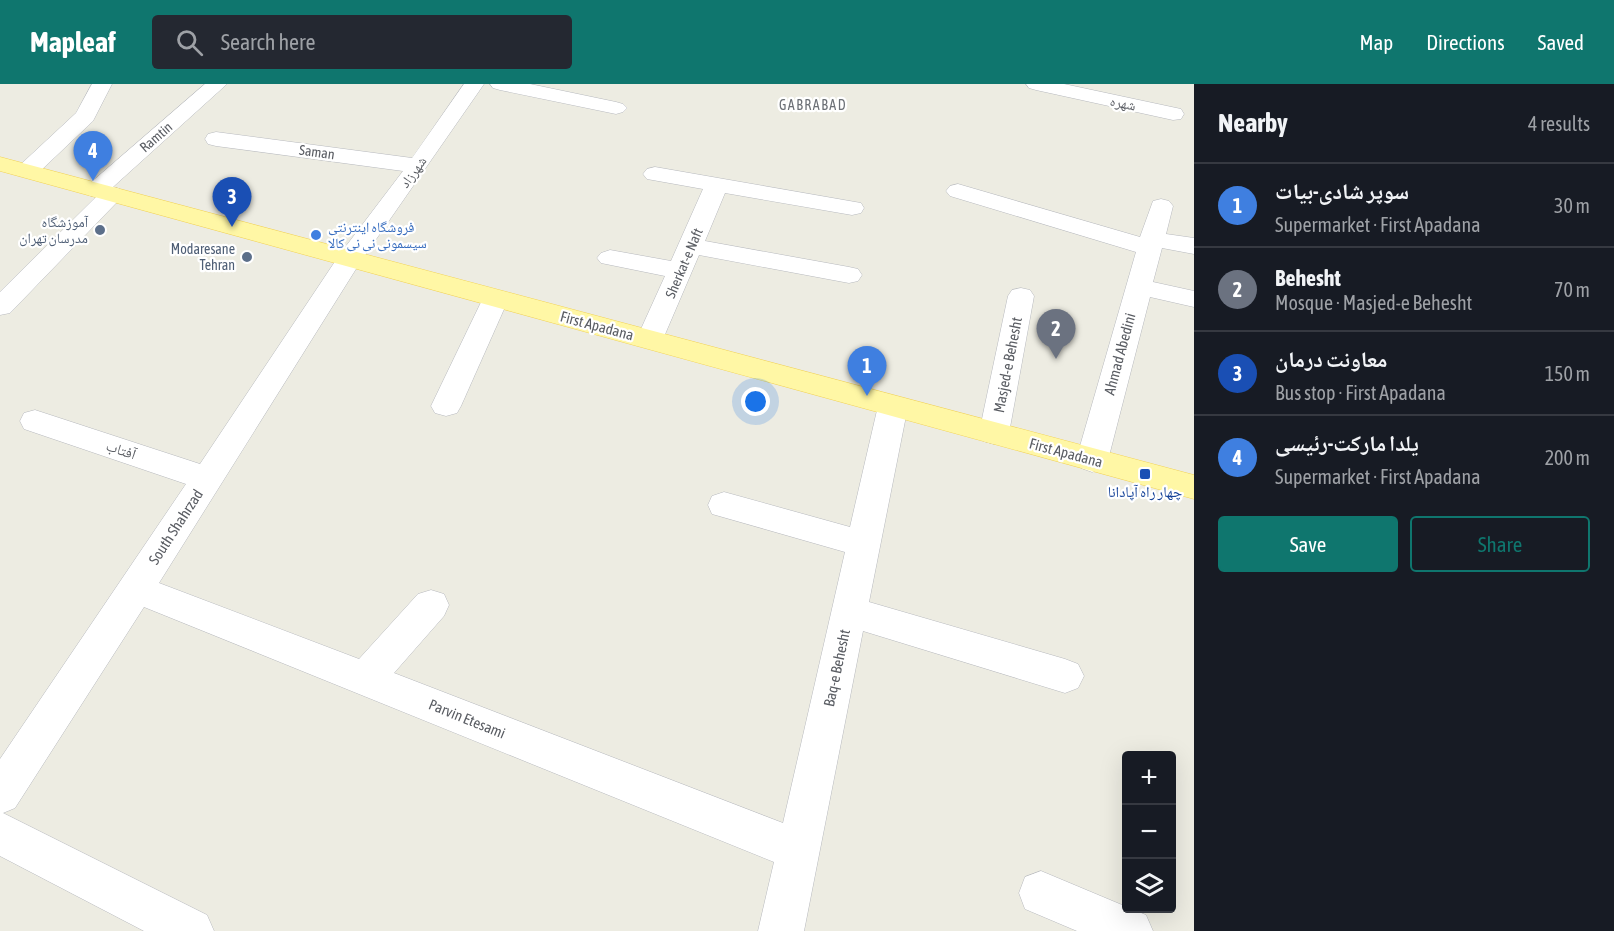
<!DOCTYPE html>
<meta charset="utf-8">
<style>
:root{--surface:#171b24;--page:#242831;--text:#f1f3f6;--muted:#9ea1a6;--line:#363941;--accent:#0f766e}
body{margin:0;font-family:"Asap Condensed","Noto Naskh Arabic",sans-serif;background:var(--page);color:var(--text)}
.controls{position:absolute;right:18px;bottom:18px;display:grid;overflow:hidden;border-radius:6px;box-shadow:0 6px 24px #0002}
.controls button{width:54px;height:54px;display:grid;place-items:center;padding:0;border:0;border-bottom:2px solid var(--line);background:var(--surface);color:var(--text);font:30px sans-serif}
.you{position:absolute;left:756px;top:318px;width:21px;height:21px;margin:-15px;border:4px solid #fff;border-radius:50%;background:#1a73e8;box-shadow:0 0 0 9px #1a73e833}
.badge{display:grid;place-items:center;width:39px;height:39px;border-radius:50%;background:var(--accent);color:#fff;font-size:20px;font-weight:700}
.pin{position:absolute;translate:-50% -50px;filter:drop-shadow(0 2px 3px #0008)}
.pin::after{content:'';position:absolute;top:32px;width:21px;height:18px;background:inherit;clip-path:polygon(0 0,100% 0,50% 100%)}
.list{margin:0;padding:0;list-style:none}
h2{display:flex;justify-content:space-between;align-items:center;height:78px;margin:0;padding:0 24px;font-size:26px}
h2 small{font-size:20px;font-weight:400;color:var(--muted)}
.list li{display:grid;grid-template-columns:39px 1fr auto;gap:18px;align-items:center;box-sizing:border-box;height:84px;padding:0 24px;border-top:2px solid var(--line)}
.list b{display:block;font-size:22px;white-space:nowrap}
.list p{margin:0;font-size:20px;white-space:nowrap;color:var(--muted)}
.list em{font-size:20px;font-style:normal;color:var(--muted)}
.actions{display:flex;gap:12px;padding:18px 24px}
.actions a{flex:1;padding:14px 0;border:2px solid var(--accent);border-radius:6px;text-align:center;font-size:21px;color:var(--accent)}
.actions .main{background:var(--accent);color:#fff}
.icon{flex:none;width:33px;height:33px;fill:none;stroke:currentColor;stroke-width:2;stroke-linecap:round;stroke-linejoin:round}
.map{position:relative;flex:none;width:1194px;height:847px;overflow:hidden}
header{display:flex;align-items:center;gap:36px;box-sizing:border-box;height:84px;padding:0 30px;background:var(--accent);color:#fff}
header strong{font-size:28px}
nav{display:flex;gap:33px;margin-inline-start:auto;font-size:21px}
.search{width:420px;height:54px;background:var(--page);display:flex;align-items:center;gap:15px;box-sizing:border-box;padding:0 21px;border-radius:6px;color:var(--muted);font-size:22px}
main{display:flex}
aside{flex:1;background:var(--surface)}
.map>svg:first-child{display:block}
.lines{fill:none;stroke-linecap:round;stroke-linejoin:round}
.minor-casing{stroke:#b7b9be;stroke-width:1}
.major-casing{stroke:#f2d256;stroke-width:1}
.minor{fill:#fff;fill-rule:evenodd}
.major{fill:#fff7a5;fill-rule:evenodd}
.service-dot{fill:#5c6f8a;stroke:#fff;stroke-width:2}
.shop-dot{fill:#3f7fe0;stroke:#fff;stroke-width:2}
.transit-dot{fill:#1a4fb4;stroke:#fff;stroke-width:2}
.labels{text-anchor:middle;stroke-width:4.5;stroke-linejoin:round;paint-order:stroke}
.far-street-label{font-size:14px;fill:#5a5d63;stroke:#fff}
.far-neighbourhood-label{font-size:14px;letter-spacing:1.5px;fill:#6b6f75;stroke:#fff}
.far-service-label{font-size:14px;fill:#4e5e75;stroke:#fff;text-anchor:end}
.far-shop-label{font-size:14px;fill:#366cbe;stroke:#fff;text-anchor:start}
.street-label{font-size:15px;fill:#5a5d63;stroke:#fff}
.transit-label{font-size:15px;fill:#164399;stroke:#fff}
</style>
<header>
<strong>Mapleaf</strong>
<div class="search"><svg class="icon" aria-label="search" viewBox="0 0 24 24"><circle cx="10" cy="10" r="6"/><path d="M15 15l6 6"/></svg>Search here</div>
<nav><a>Map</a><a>Directions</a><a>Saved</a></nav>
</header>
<main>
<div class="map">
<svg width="1194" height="847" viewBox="0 0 1194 847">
<rect width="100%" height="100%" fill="#edece2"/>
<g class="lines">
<defs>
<g id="minor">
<path d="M92 0H112L93 37 35 92H19L16 87 19 82 76 29Z"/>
<path d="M205 0H227L113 103 120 105 124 110 120 115 10 229 0 231V208L96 113 88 111 84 106 88 101Z"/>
<path d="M464 0H484L361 177 159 499 359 575 418 510 431 506 444 510 449 521 444 532 394 589 783 739 845 468 712 430 708 421 712 412 724 408 850 443 878 322 882 315 893 312 904 315 908 322 869 518 1065 575 1078 580 1084 592 1078 604 1065 609 863 547 804 847H758L774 778 144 523 15 724 3 729 207 831 214 847H144L0 772V675L186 400 24 345 20 337 24 329 35 326 200 380 340 170 403 87 216 62 208 60 205 55 208 50 216 48 412 74Z"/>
<path d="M490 0H530L616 18 623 20 627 24 623 28 616 30 500 6 493 4Z"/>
<path d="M1026 0H1064L1181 25 1184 30 1181 35 1173 36 1036 6 1029 4Z"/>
<path d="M655 83 861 119 864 124 861 129 852 131 725 109 705 157 849 183 858 185 862 191 858 197 849 199 699 171 660 262 650 265 640 262 636 256 665 192 601 179 597 174 601 169 610 166 671 177 703 105 647 95 643 90 647 85Z"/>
<path d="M958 100 1140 153 1153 117 1161 115 1169 117 1173 122 1166 150 1194 154V170L1162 164 1153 198 1194 207V223L1150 213 1108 376 1103 384 1092 388 1081 384 1076 376 1136 168 950 112 946 107 950 102Z"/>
<path d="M1021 204 1030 206 1034 212 1009 349 1005 357 994 360 983 357 979 349 1008 212 1012 206Z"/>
<path d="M496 206 505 208 509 214 461 322 457 329 446 332 435 329 431 322 483 214 487 208Z"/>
<path d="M1041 787 1146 831 1153 847H1077L1025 825 1019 809 1025 793Z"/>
</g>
<path id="major" d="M0 73 1194 391V415L0 87Z"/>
</defs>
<use href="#minor" class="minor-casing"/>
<use href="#major" class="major-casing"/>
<use href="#minor" class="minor"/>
<use href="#major" class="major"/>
</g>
<g class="service-dot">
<circle cx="100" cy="146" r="6"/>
<circle cx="247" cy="173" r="6"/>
</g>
<circle class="shop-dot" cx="316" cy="151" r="6"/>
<rect class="transit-dot" x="1139" y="384" width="12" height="12" rx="3"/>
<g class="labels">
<g class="far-street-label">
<text transform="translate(1123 19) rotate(12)" y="5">شهره</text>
<text transform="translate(156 53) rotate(-41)" y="5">Ramtin</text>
<text transform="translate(317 68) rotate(8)" y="5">Saman</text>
<text transform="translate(413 88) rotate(-54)" y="5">شهرزاد</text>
<text transform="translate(684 179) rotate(-67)" y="5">Sherkat-e Naft</text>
</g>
<g class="far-neighbourhood-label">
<text x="813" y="26">GABRABAD</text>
</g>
<g class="far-service-label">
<text x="88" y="143">آموزشگاه<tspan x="88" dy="16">مدرسان تهران</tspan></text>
<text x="235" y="170">Modaresane<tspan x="235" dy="16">Tehran</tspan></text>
</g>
<g class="far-shop-label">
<text x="328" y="148">فروشگاه اینترنتی<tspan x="328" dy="16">سیسمونی نی نی کالا</tspan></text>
</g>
<g class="street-label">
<text transform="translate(597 242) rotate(15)" y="5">First Apadana</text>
<text transform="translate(1120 270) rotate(-75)" y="5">Ahmad Abedini</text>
<text transform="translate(1008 281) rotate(-79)" y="5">Masjed-e Behesht</text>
<text transform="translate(121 366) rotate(19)" y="5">آفتاب</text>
<text transform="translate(1066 369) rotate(15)" y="5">First Apadana</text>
<text transform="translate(176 443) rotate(-57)" y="5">South Shahrzad</text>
<text transform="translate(837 584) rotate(-78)" y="5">Baq-e Behesht</text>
<text transform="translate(467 635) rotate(22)" y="5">Parvin Etesami</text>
</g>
<g class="transit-label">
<text x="1145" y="413">چهار راه آپادانا</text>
</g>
</g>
</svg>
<div class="controls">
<button>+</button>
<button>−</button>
<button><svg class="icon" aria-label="layers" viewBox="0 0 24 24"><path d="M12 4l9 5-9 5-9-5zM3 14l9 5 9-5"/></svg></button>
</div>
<div class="you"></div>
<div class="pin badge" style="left:867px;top:312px;background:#3f7fe0">1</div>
<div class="pin badge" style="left:1056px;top:275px;background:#6b7280">2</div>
<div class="pin badge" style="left:232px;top:143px;background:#1a4fb4">3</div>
<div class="pin badge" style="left:93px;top:97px;background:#3f7fe0">4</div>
</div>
<aside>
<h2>Nearby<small>4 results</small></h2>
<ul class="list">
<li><span class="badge" style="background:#3f7fe0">1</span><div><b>سوپر شادی-بیات</b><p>Supermarket · First Apadana</p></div><em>30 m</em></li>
<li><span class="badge" style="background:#6b7280">2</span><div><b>Behesht</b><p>Mosque · Masjed-e Behesht</p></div><em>70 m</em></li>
<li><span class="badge" style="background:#1a4fb4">3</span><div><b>معاونت درمان</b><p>Bus stop · First Apadana</p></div><em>150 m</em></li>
<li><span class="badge" style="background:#3f7fe0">4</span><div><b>یلدا مارکت-رئیسی</b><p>Supermarket · First Apadana</p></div><em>200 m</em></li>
</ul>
<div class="actions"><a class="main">Save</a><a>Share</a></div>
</aside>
</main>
